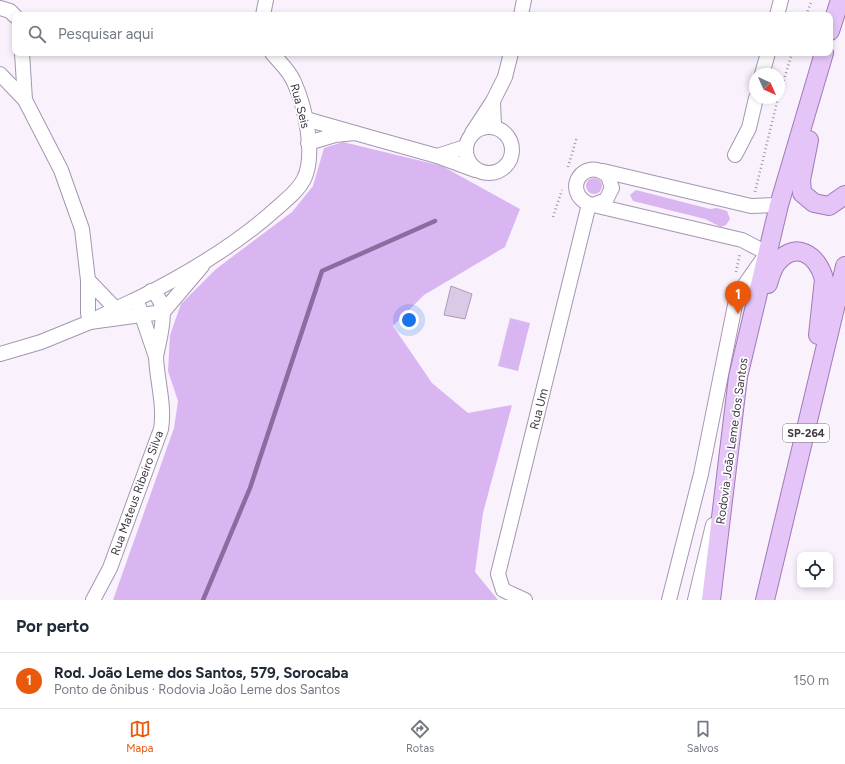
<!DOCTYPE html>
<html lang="pt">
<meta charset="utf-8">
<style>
:root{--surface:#fff;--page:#f2f2f3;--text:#1f2937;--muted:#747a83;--line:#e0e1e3;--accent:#ea580c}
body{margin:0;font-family:Figtree,sans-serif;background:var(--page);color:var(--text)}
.controls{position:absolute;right:12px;bottom:12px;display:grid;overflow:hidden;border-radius:8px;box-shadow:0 2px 6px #0003}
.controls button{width:36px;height:36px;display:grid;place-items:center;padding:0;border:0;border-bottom:1px solid var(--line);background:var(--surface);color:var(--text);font:20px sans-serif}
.compass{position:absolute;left:749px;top:68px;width:36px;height:36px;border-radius:50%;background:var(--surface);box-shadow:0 2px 6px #0003;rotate:135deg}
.you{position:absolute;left:409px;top:320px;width:14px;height:14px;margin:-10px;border:3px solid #fff;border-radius:50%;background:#1a73e8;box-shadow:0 0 0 6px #1a73e833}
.badge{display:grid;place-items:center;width:26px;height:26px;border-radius:50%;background:var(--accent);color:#fff;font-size:13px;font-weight:700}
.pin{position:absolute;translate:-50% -33px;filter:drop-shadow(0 1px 2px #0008)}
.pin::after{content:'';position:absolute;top:21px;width:14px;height:12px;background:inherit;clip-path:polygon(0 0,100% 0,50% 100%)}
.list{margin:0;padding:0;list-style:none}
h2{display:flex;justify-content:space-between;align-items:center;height:52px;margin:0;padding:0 16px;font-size:17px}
h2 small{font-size:13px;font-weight:400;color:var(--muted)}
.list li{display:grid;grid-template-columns:26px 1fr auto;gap:12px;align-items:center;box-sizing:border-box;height:56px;padding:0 16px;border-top:1px solid var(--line)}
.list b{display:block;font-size:15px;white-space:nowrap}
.list p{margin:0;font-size:13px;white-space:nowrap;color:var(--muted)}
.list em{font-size:13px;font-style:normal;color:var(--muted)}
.icon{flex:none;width:22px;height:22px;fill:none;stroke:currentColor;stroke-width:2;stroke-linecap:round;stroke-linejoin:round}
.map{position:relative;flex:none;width:845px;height:600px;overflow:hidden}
.search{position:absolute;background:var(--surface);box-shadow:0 2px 6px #0003;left:12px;right:12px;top:12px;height:44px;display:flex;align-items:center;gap:10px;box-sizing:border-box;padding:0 14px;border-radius:8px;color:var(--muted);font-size:15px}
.sheet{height:108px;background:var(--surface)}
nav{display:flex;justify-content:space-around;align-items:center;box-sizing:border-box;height:56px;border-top:1px solid var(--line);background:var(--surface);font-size:11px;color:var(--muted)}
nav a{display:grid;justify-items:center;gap:2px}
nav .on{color:var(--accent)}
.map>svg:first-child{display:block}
.green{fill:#d9b5f1}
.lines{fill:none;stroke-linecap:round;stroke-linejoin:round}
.stream{stroke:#8b6c9f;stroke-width:4.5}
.building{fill:#dacae5;stroke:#ab9bb5}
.minor-casing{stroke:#a596b0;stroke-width:16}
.major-casing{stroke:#9f7ab6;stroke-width:20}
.path{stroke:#9b949f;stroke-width:2.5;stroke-dasharray:1 3;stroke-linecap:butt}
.minor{stroke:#fff;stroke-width:14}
.major{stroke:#e5c5f8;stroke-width:18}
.labels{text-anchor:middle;stroke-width:3.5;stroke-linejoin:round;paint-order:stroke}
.shield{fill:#fff;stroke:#79747b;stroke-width:1}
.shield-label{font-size:11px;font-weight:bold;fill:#3f3843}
.street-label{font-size:12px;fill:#3f3843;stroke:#fff}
</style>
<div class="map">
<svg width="845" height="600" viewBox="0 0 845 600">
<rect width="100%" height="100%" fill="#f9f2fd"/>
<g class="green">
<path d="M343 142 442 166 520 209 505 247 424 295 393 326 432 383 468 413 512 405 483 513 475 572 498 600H113L174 428 178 401 168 371 170 335 181 304 216 269 292 212 313 186 324 148Z"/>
<circle cx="594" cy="186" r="8"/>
<path d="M636 190 710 209 717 208 727 211 730 219 726 225 721 227 705 219 633 201 630 195Z"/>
<path d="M510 318 530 323 518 371 498 366Z"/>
</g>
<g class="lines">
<path class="stream" d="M203 600 250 488 322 271 435 221"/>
</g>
<path class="building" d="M451 286 472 294 465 319 444 315Z"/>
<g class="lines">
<defs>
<g id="minor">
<path d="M0 8 10 11 15 16"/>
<path d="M263 15 266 0"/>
<path d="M521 15 524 0"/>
<path d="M777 15 781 0"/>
<path d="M22 53 25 100"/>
<path d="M0 74 25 100 61 170 82 229 88 280"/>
<path d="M762 74 768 53"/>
<path d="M493 101 505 77 511 53"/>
<path d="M306 119 355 133 335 135 308 143"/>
<circle cx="489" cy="150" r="23"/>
<path d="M355 133 437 156"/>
<path d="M472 133 493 101 494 127"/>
<path d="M465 147 437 156 475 170"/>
<path d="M735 155 749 128 756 98"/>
<path d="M603 171 751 206 779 205"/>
<path d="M593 205 606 200 612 188 608 176C584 155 561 191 589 204L742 240 767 253 741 290 735 305 701 474 669 600"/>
<path d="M139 307 156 357C159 338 172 303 151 291"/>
<path d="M90 322C106 313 124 305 141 297 189 273 237 244 277 208 287 199 298 191 304 179 316 154 305 106 294 82 289 70 280 63 272 53"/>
<path d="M90 322 88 313V280L115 308"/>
<path d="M0 354 41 342 90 322 163 312 202 266"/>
<path d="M93 600 110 568 161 429C165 405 157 381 156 357"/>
<path d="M525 600 503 590 498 574 589 204"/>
<path d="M695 600 713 525"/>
</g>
<g id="major">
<path d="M830 31 840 0"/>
<path d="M809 140 801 180 802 193 814 203 829 206 845 195"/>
<path d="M768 284C770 277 772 270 776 264 795 239 818 255 824 279L818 335"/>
<path d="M711 600 738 377 779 205 824 53"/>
<path d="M765 600 845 266"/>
</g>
</defs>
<use href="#minor" class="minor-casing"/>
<use href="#major" class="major-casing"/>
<g class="path">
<path d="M806 15 812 0"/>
<path d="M779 96 792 53"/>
<path d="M568 167 577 137"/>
<path d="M755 192 778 98"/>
<path d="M553 217 562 190"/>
<path d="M736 272 740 253"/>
</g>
<use href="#minor" class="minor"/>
<use href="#major" class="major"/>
</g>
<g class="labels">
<rect class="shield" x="783" y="424" width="46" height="18" rx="3"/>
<g class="shield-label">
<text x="806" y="437">SP-264</text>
</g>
<g class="street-label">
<text transform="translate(300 106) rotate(75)" y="4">Rua Seis</text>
<text transform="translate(539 409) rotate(-76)" y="4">Rua Um</text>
<text transform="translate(732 441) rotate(-82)" y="4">Rodovia João Leme dos Santos</text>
<text transform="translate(137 493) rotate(-70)" y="4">Rua Mateus Ribeiro Silva</text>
</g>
</g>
</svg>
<div class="controls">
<button><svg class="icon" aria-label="locate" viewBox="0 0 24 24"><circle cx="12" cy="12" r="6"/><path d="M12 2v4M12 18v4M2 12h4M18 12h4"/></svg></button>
</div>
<svg class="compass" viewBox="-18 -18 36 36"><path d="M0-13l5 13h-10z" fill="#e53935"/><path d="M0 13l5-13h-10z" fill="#747a83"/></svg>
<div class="you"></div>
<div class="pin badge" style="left:738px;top:314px">1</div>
<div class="search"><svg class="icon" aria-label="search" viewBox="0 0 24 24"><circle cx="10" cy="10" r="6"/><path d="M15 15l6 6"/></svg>Pesquisar aqui</div>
</div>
<section class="sheet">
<h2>Por perto<small></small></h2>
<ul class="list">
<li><span class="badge">1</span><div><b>Rod. João Leme dos Santos, 579, Sorocaba</b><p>Ponto de ônibus · Rodovia João Leme dos Santos</p></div><em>150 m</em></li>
</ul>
</section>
<nav>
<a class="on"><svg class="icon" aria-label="map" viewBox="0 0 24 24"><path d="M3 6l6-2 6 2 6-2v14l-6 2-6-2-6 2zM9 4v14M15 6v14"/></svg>Mapa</a>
<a><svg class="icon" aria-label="directions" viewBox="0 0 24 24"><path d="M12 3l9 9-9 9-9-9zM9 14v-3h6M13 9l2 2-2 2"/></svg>Rotas</a>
<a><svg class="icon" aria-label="saved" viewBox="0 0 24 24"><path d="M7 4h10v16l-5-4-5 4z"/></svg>Salvos</a>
</nav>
